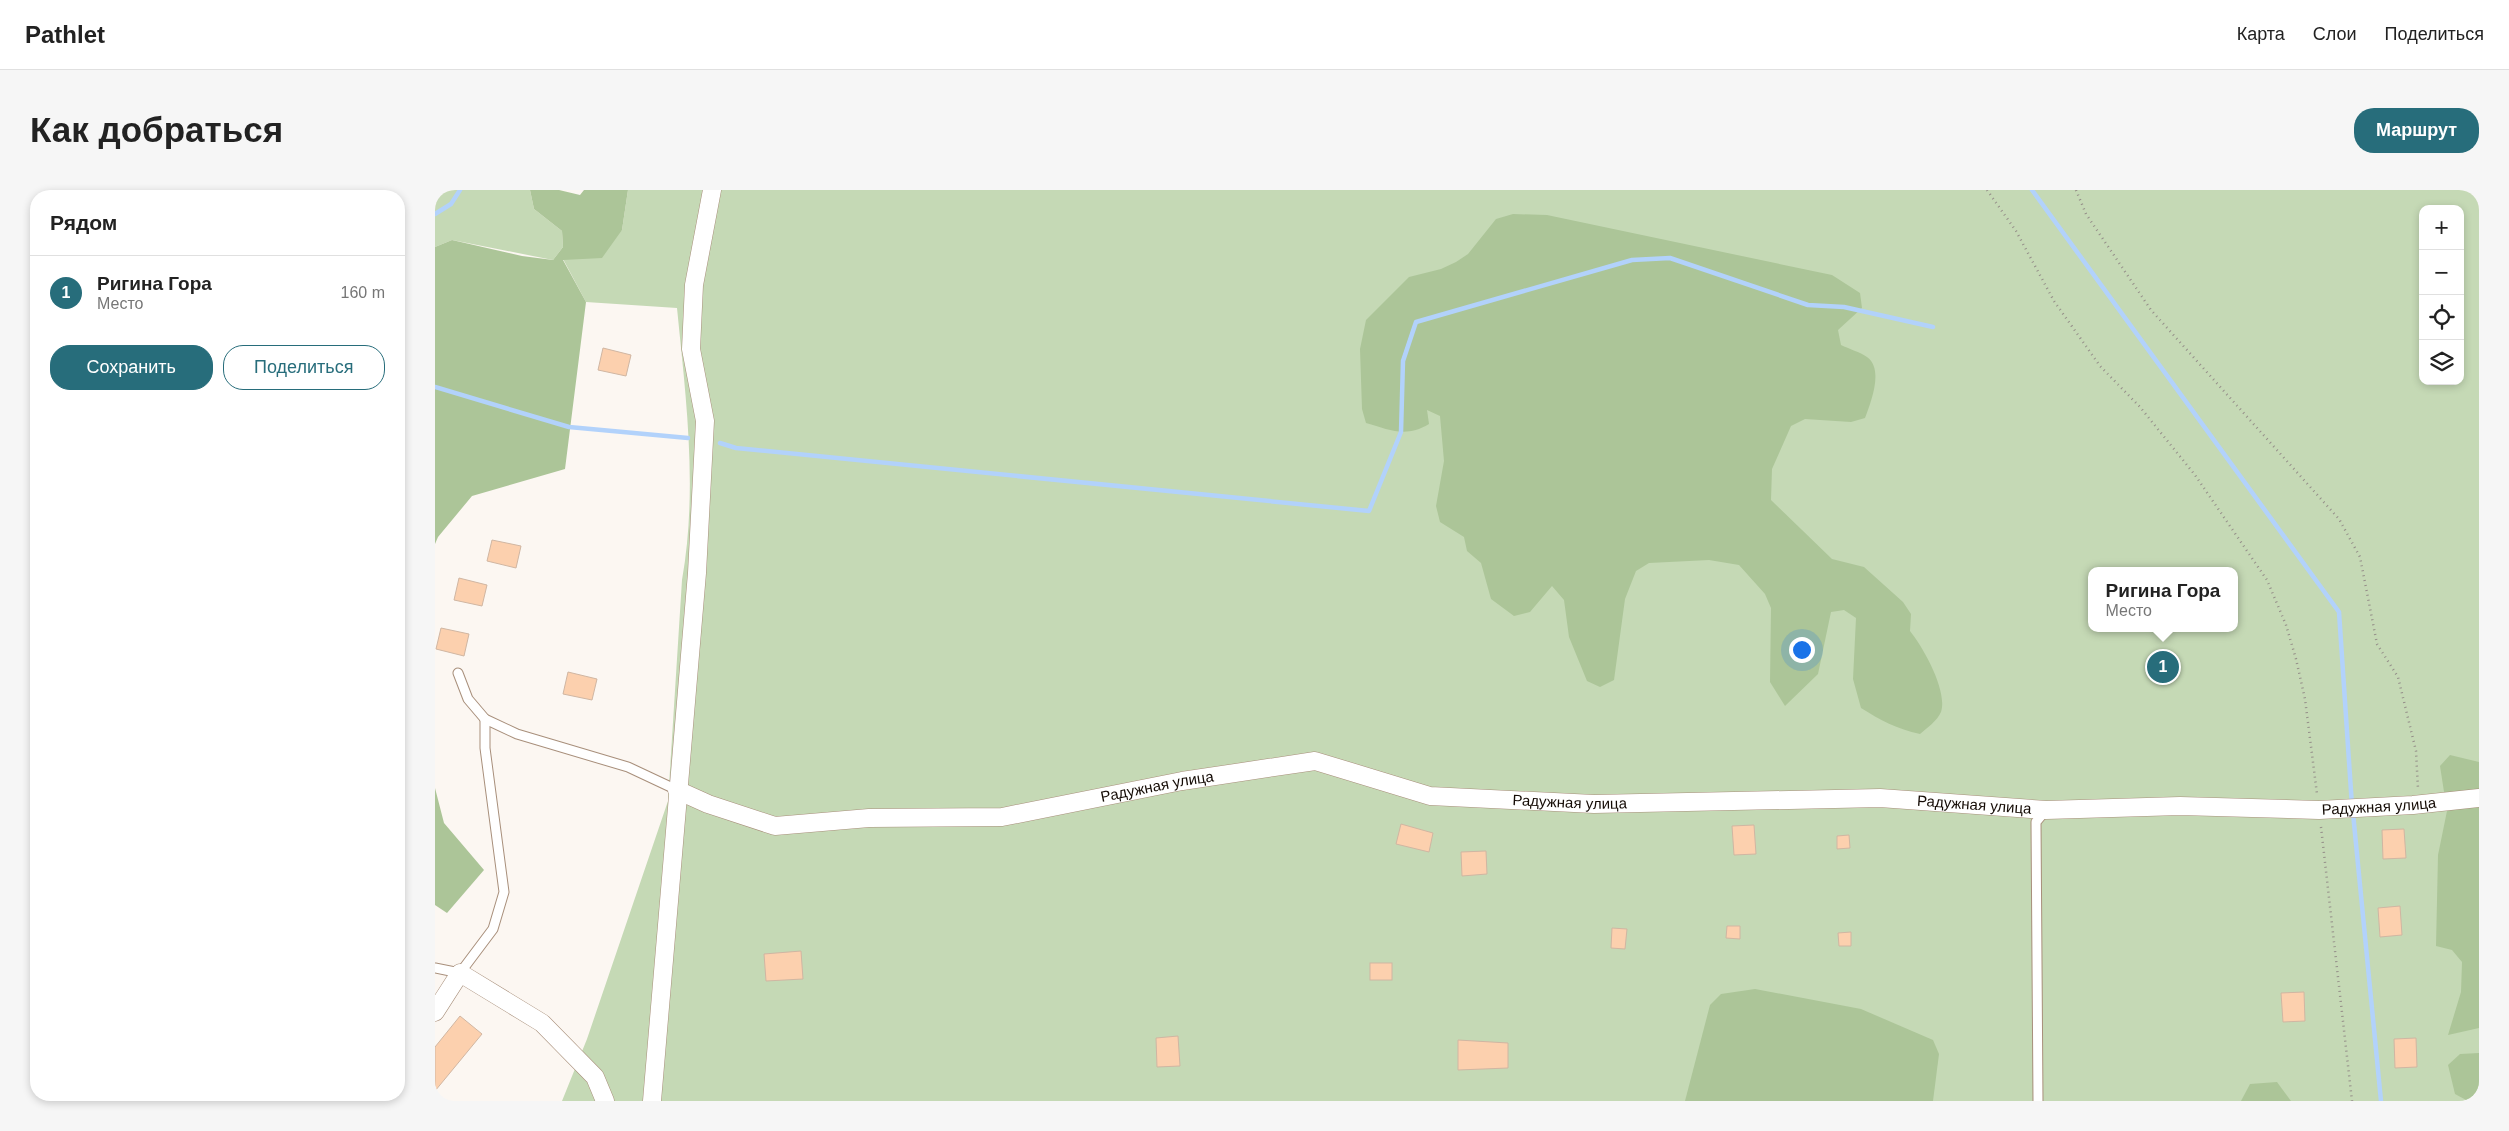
<!DOCTYPE html>
<html lang="ru">
<meta charset="utf-8">
<style>
:root{--surface:#fff;--page:#f6f6f6;--text:#222;--muted:#767676;--line:#e0e0e0;--accent:#276d7b}
body{margin:0;font-family:Arial,sans-serif;background:var(--page);color:var(--text)}
.controls{position:absolute;right:15px;top:15px;display:grid;overflow:hidden;border-radius:10px;box-shadow:0 2px 8px #0003}
.controls button{width:45px;height:45px;display:grid;place-items:center;padding:0;border:0;border-bottom:1px solid var(--line);background:var(--surface);color:var(--text);font:25px sans-serif}
.you{position:absolute;left:1366px;top:459px;width:18px;height:18px;margin:-12px;border:4px solid #fff;border-radius:50%;background:#1a73e8;box-shadow:0 0 0 8px #1a73e833}
.badge{display:grid;place-items:center;width:32px;height:32px;border-radius:50%;background:var(--accent);color:#fff;font-size:16px;font-weight:700}
.pin{position:absolute;translate:-50% -50%;border:2px solid #fff;box-shadow:0 1px 5px #0006}
.popup{position:absolute;left:1653px;top:377px;width:150px;height:65px;box-sizing:border-box;display:grid;place-content:center;border-radius:10px;background:var(--surface);filter:drop-shadow(0 1px 4px #0005);font-size:16px;white-space:nowrap;color:var(--muted)}
.popup b{font-size:19px;color:var(--text)}
.popup::after{content:'';position:absolute;left:50%;top:100%;margin-left:-10px;border:10px solid transparent;border-top-color:var(--surface)}
.list{margin:0;padding:0;list-style:none}
h2{display:flex;justify-content:space-between;align-items:center;height:65px;margin:0;padding:0 20px;font-size:21px}
h2 small{font-size:16px;font-weight:400;color:var(--muted)}
.list li{display:grid;grid-template-columns:32px 1fr auto;gap:15px;align-items:center;box-sizing:border-box;height:75px;padding:0 20px;border-top:1px solid var(--line)}
.list b{display:block;font-size:19px;white-space:nowrap}
.list p{margin:0;font-size:16px;white-space:nowrap;color:var(--muted)}
.list em{font-size:16px;font-style:normal;color:var(--muted)}
.actions{display:flex;gap:10px;padding:15px 20px}
.actions a{flex:1;padding:11px 0;border:1px solid var(--accent);border-radius:20px;text-align:center;font-size:18px;color:var(--accent)}
.actions .main{background:var(--accent);color:#fff}
.icon{flex:none;width:28px;height:28px;fill:none;stroke:currentColor;stroke-width:2;stroke-linecap:round;stroke-linejoin:round}
.map{position:relative;flex:none;width:2044px;height:911px;overflow:hidden;border-radius:20px}
header{display:flex;align-items:center;gap:30px;box-sizing:border-box;height:70px;padding:0 25px;background:var(--surface);border-bottom:1px solid var(--line)}
header strong{font-size:24px}
nav{display:flex;gap:28px;margin-inline-start:auto;font-size:18px}
.intro{display:flex;align-items:center;justify-content:space-between;box-sizing:border-box;height:120px;padding:0 30px}
h1{margin:0;font-size:35px}
.button{padding:12px 22px;border-radius:20px;background:var(--accent);color:#fff;font-size:18px;font-weight:700}
main{display:flex;gap:30px;padding:0 30px}
aside{flex:1;background:var(--surface);border-radius:20px;box-shadow:0 2px 8px #0003}
.map>svg:first-child{display:block}
.green{fill:#c5d9b5;fill-rule:evenodd}
.forest{fill:#acc598}
.lines{fill:none;stroke-linecap:round;stroke-linejoin:round}
.stream{stroke:#b2d2fb;stroke-width:4.5}
.building{fill:#fcd0ae;stroke:#d0b6a2}
.service-casing{stroke:#a88f7b;stroke-width:11}
.minor-casing{stroke:#a88f7b;stroke-width:19}
.path{stroke:#958f89;stroke-width:2.5;stroke-dasharray:1 4;stroke-linecap:butt}
.service{stroke:#fff;stroke-width:9}
.minor{stroke:#fff;stroke-width:18}
.labels{text-anchor:middle;stroke-width:4;stroke-linejoin:round;paint-order:stroke}
.street-label{font-size:15px;fill:#140b05;stroke:#fff}
</style>
<header>
<strong>Pathlet</strong>
<nav><a>Карта</a><a>Слои</a><a>Поделиться</a></nav>
</header>
<div class="intro"><h1>Как добраться</h1><a class="button">Маршрут</a></div>
<main>
<aside>
<h2>Рядом<small></small></h2>
<ul class="list">
<li><span class="badge">1</span><div><b>Ригина Гора</b><p>Место</p></div><em>160 m</em></li>
</ul>
<div class="actions"><a class="main">Сохранить</a><a>Поделиться</a></div>
</aside>
<div class="map">
<svg width="2044" height="911" viewBox="0 0 2044 911">
<rect width="100%" height="100%" fill="#fcf7f2"/>
<g class="green">
<path d="M0 0H95L99 19 127 41 128 57 118 70 17 50 0 57Z"/>
<path d="M193 0H2044V911H127L152 849 233 611 247 390C263 299 251 209 242 118L151 112 128 69 187 40ZM1988 19H2025V191H1988ZM1657 381H1799V438H1657Z"/>
</g>
<g class="forest">
<path d="M95 0H124L145 5 149 0H193L187 40 167 68 128 70 151 112 130 279 37 306 3 347 0 354V57L17 50 87 66 118 70 128 57 127 41 99 19Z"/>
<path d="M1078 24 1112 25 1397 85 1425 103 1427 118 1403 140 1406 155C1414 159 1425 162 1432 167 1449 179 1436 212 1430 228L1416 232 1370 229 1356 236 1337 279 1336 310 1397 369 1429 377 1468 412 1476 424 1475 441C1488 457 1513 501 1506 522 1502 531 1492 538 1485 544 1462 539 1445 530 1426 518L1418 489 1421 428 1409 420 1396 422 1383 484 1350 516 1335 492 1336 418 1330 404 1304 375 1274 370 1214 373 1201 381 1190 409 1179 490 1165 497 1152 491 1134 447 1129 410 1117 396 1095 422 1079 426 1056 409 1046 373 1032 361 1029 347 1005 332 1001 316 1009 271 1005 226 992 220 994 234C971 248 955 240 931 233L927 219 925 159 931 130 974 87 1006 79 1021 72 1033 64 1061 29Z"/>
<path d="M2015 565 2044 572V838L2013 845 2026 802 2027 772 2017 760 2001 756 2003 665 2012 621 2005 576Z"/>
<path d="M0 598 9 633 49 680 12 723 0 715Z"/>
<path d="M1320 799 1426 819 1498 850 1504 864 1498 911H1250L1275 815 1286 804Z"/>
<path d="M2044 863V911H2033L2020 904 2013 875 2025 864Z"/>
<path d="M1842 892 1856 911H1806L1815 894Z"/>
</g>
<g class="lines">
<g class="stream">
<path d="M1597 0 1904 422 1917 616"/>
<path d="M0 24 16 14 25 0"/>
<path d="M0 197 134 237 253 248"/>
<path d="M285 253 301 258 934 321 966 242 968 171 981 132 1197 70 1235 68 1373 115 1409 117 1498 137"/>
<path d="M1918 623 1946 911"/>
</g>
</g>
<g class="building">
<path d="M168 158 196 165 191 186 163 180Z"/>
<path d="M57 350 86 356 81 378 52 371Z"/>
<path d="M24 388 52 395 47 416 19 410Z"/>
<path d="M6 438 34 444 29 466 1 459Z"/>
<path d="M133 482 162 489 157 510 128 504Z"/>
<path d="M966 634 998 643 994 662 961 654Z"/>
<path d="M1319 635 1321 664 1299 665 1297 636Z"/>
<path d="M1969 639 1971 668 1948 669 1947 640Z"/>
<path d="M1414 645 1415 658 1402 659V646Z"/>
<path d="M1051 661 1052 684 1027 686 1026 662Z"/>
<path d="M1965 716 1967 745 1945 747 1943 718Z"/>
<path d="M1292 736H1305V749L1291 748Z"/>
<path d="M1177 738 1192 739 1190 759 1176 758Z"/>
<path d="M1416 742V756H1404L1403 743Z"/>
<path d="M366 761 368 789 331 791 329 764Z"/>
<rect x="935" y="773" width="22" height="17"/>
<path d="M1869 802 1870 831 1848 832 1846 803Z"/>
<path d="M25 826 47 844 0 901V857Z"/>
<path d="M743 846 745 876 722 877 721 848Z"/>
<path d="M1981 848 1982 877 1960 878 1959 849Z"/>
<path d="M1023 850 1073 853V878L1023 880Z"/>
</g>
<g class="lines">
<defs>
<g id="service">
<path d="M23 483 33 509 50 529 82 544 193 577 242 600"/>
<path d="M0 778 25 783 58 739 69 702 50 558V529"/>
<path d="M1603 911 1601 632 1611 620"/>
</g>
<g id="minor">
<path id="s1" d="M242 600 273 614 340 636 434 628 567 627 747 591 880 571 995 606 1159 614 1445 608 1611 620 1745 616 1884 620 1978 615 2044 608"/>
<path d="M0 822 25 783 107 833 160 887 170 911"/>
<path d="M217 911 262 383 270 231 256 159 259 95 277 0"/>
</g>
</defs>
<use href="#service" class="service-casing"/>
<use href="#minor" class="minor-casing"/>
<g class="path">
<path d="M1552 0 1581 41 1619 111 1665 176 1705 217 1760 285 1832 390 1851 435 1861 469 1870 509 1882 604"/>
<path d="M1641 0 1651 24 1716 120 1904 329 1925 367 1942 454 1963 487 1981 561 1983 599"/>
<path d="M1886 637 1917 911"/>
</g>
<use href="#service" class="service"/>
<use href="#minor" class="minor"/>
</g>
<g class="labels">
<g class="street-label">
<text dy="5" stroke="none"><textPath href="#s1" startOffset="490">Радужная улица</textPath></text>
<text dy="5" stroke="none"><textPath href="#s1" startOffset="910">Радужная улица</textPath></text>
<text dy="5" stroke="none"><textPath href="#s1" startOffset="1315">Радужная улица</textPath></text>
<text dy="5" stroke="none"><textPath href="#s1" startOffset="1720">Радужная улица</textPath></text>
</g>
</g>
</svg>
<div class="controls">
<button>+</button>
<button>−</button>
<button><svg class="icon" aria-label="locate" viewBox="0 0 24 24"><circle cx="12" cy="12" r="6"/><path d="M12 2v4M12 18v4M2 12h4M18 12h4"/></svg></button>
<button><svg class="icon" aria-label="layers" viewBox="0 0 24 24"><path d="M12 4l9 5-9 5-9-5zM3 14l9 5 9-5"/></svg></button>
</div>
<div class="you"></div>
<div class="pin badge" style="left:1728px;top:477px">1</div>
<div class="popup"><b>Ригина Гора</b>Место</div>
</div>
</main>
